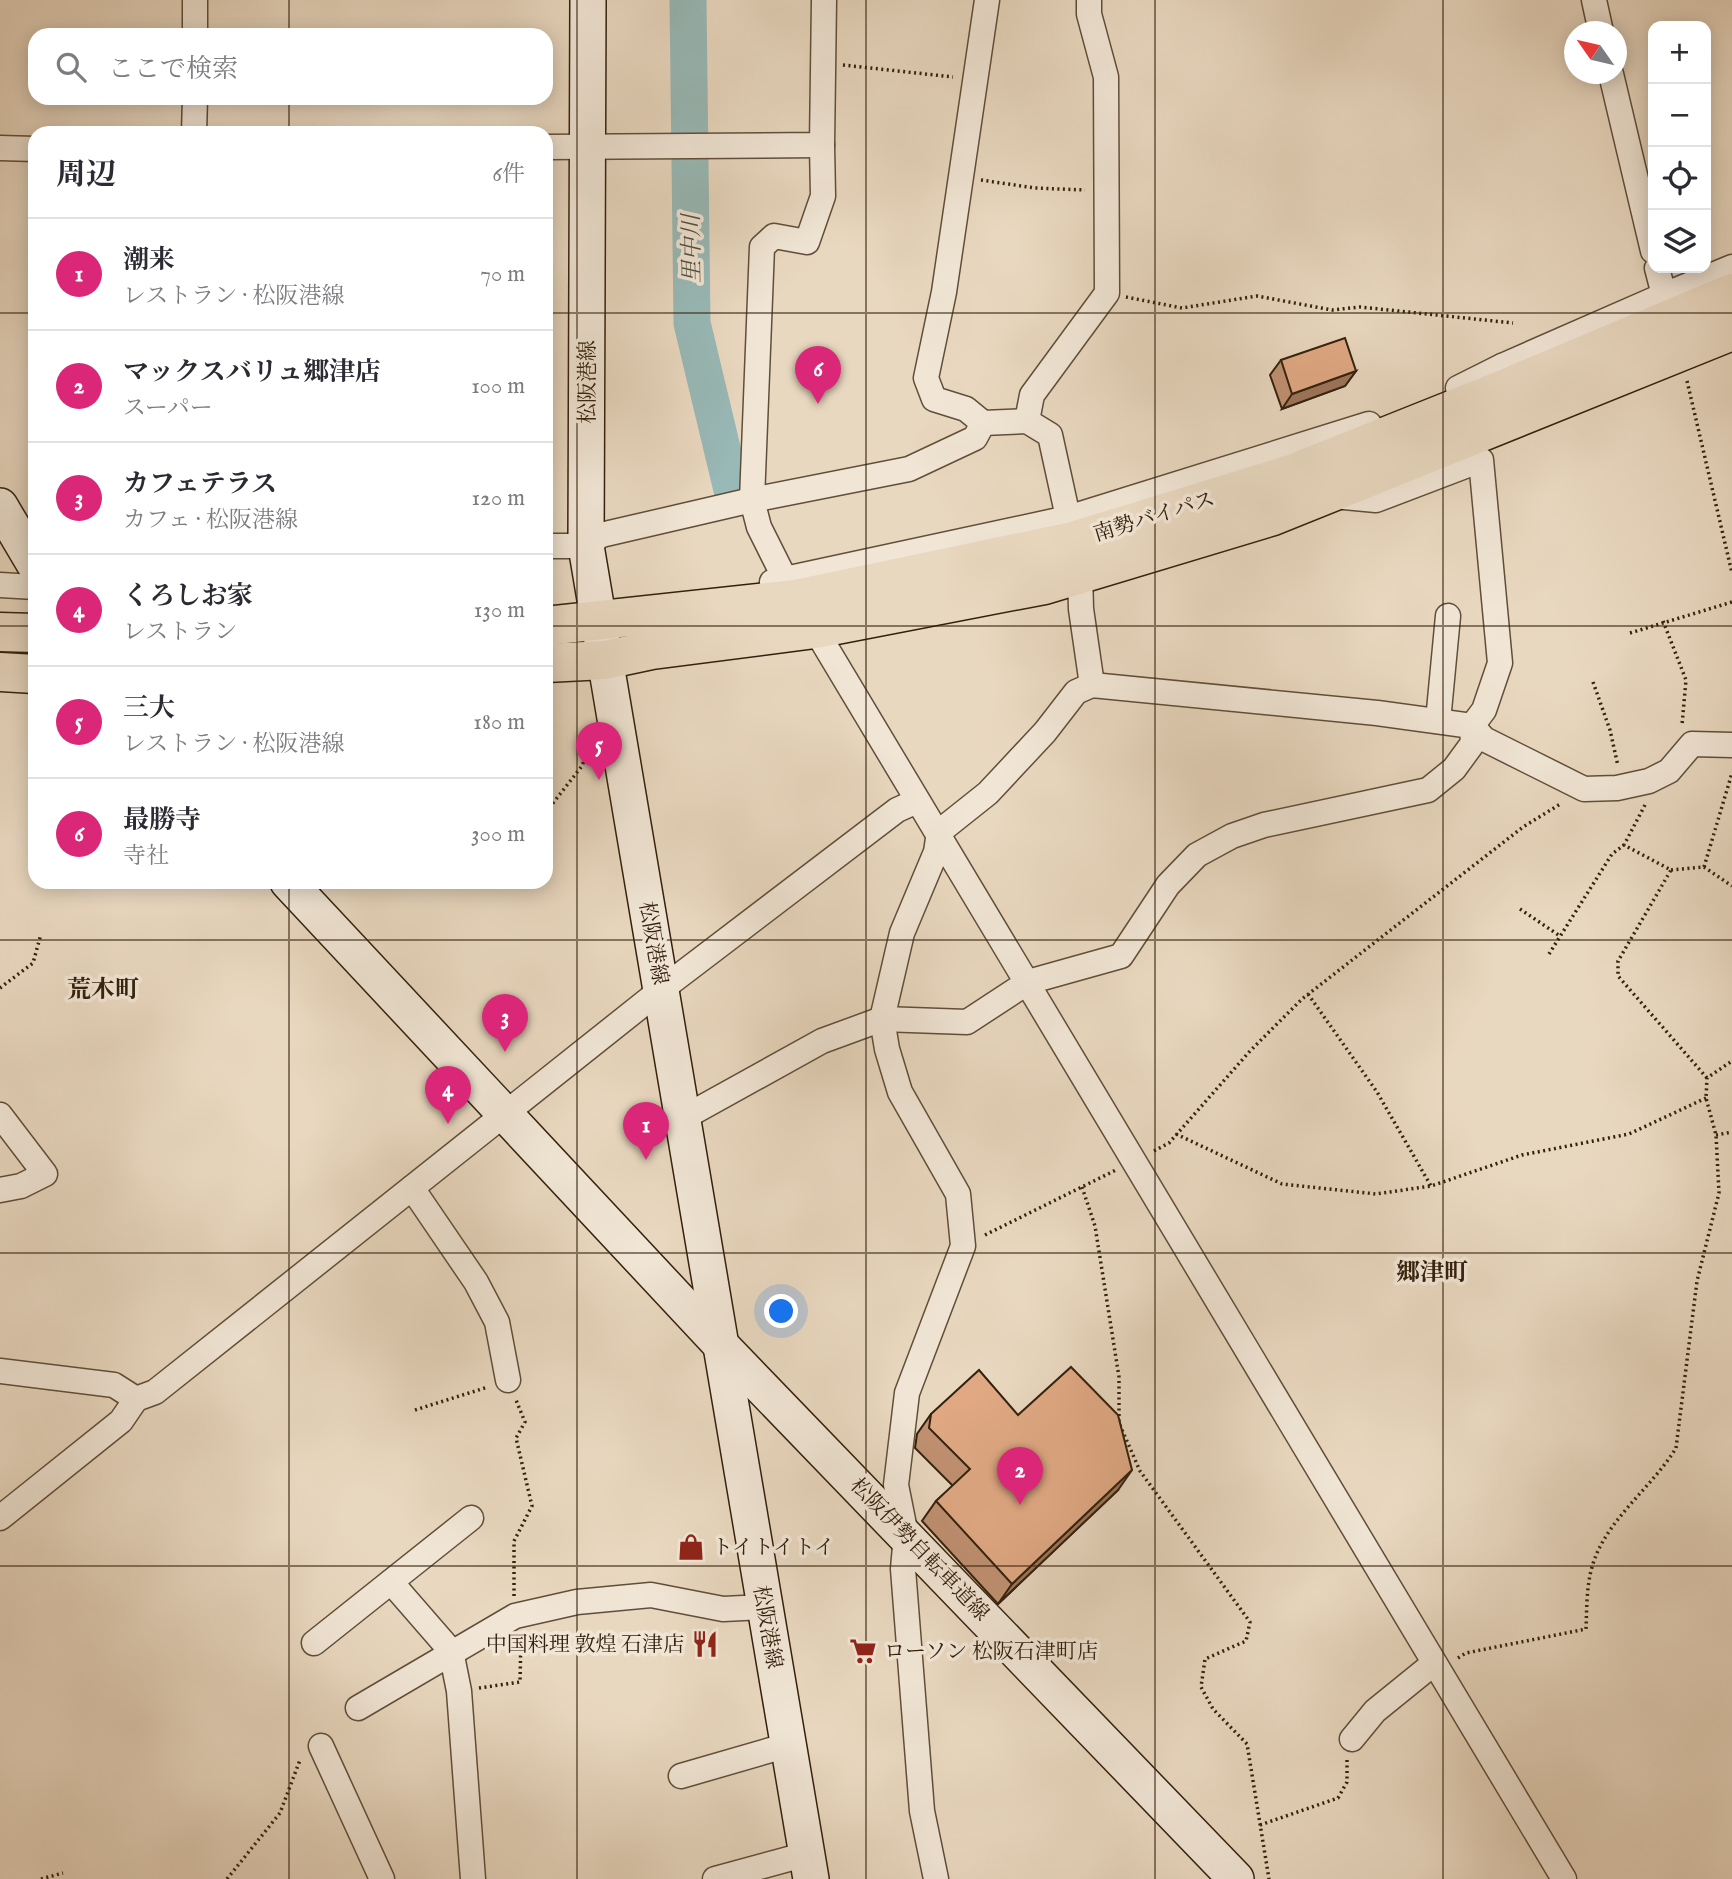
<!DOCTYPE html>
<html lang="ja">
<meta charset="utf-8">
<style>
:root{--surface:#fff;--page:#f7f7f7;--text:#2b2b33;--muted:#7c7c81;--line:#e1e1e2;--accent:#db2777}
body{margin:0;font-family:"IM FELL English","Noto Serif JP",serif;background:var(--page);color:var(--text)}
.controls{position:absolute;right:21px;top:21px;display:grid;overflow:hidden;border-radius:14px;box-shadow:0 4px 18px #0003}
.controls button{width:63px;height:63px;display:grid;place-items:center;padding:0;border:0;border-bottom:2px solid var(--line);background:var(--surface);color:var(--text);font:35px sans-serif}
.compass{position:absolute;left:1564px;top:21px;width:63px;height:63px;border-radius:50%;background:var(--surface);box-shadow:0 4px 18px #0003;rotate:304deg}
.you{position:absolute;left:782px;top:1312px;width:24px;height:24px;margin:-18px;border:5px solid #fff;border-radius:50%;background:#1a73e8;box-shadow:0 0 0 10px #1a73e833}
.badge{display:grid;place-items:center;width:46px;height:46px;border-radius:50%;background:var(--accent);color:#fff;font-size:23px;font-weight:700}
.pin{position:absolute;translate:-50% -58px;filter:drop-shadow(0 2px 4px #0008)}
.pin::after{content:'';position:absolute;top:37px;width:24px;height:21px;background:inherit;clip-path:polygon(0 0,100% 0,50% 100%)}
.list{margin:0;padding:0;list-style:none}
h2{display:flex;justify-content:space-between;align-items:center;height:91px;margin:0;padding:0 28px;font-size:30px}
h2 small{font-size:23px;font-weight:400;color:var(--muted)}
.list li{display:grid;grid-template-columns:46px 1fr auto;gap:21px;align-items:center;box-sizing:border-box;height:112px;padding:0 28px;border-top:2px solid var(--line)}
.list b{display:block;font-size:26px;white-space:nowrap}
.list p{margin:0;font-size:23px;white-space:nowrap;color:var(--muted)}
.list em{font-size:23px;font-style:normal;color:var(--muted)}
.icon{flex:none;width:38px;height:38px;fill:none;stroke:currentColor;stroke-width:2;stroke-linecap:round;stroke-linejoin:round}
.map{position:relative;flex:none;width:1732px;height:1879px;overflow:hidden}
.search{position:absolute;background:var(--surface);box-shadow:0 4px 18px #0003;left:28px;top:28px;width:525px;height:77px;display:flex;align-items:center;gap:18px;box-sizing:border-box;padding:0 24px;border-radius:21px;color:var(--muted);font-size:26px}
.panel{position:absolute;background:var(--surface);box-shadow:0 4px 18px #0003;left:28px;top:126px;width:525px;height:763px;border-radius:21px}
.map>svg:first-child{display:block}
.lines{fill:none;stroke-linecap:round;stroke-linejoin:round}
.river{stroke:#98b9b7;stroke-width:37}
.street-casing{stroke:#604e39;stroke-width:27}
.secondary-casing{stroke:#33200c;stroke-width:38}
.highway-casing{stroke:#33200c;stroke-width:41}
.path{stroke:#33200c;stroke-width:3.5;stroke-dasharray:2 3.5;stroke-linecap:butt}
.street{stroke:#f1e6d6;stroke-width:24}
.secondary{stroke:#f1e6d6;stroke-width:35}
.highway{stroke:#e9d8c0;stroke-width:38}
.wall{fill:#c19172;stroke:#33200c;stroke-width:2}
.shaded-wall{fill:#9d765c;stroke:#33200c;stroke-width:2}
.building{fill:#e0a984;stroke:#33200c;stroke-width:2}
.grid{fill:none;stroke:#33200c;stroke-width:2;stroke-opacity:0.55}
.labels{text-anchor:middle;stroke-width:7;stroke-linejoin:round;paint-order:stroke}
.street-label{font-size:21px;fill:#33200c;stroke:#f1e6d6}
.poi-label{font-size:21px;fill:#33200c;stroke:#f1e6d6;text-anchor:start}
.water-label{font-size:23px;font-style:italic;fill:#514e3f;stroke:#f1e6d6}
.quarter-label{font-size:24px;font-weight:bold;fill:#33200c;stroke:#f1e6d6}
</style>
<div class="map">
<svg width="1732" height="1879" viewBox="0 0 1732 1879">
<rect width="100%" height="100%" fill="#e9d8c0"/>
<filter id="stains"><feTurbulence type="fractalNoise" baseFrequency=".00286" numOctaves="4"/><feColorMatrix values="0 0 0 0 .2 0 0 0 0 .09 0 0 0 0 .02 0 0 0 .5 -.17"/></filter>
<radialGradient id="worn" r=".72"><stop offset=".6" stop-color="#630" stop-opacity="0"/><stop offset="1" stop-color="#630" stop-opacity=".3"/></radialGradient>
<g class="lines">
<path class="river" d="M688 0 692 323 733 494"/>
<defs>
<g id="street">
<path d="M987 0 944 292 926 378 934 399 966 409 983 423 1027 421 1050 435 1080 572 1081 609 1092 685"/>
<path d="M1594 0 1601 32"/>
<path d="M195 35V0"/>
<path d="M1611 74 1653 251"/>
<path d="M194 133 195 98"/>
<path d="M546 147 822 145 824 0"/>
<path d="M0 148 35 149"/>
<path d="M1657 268 1664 295 1732 267"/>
<path d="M1495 380 1502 366 1664 295"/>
<path d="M1458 388 1502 366"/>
<path d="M1027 421 1032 395 1107 293 1106 77 1089 14V0"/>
<path d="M546 546H586L601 535 752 500 909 469 975 438 983 423"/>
<path d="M785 579 1068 518 1369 424"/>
<path d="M772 582 785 579 759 527 752 500 762 247 774 236 807 242 823 196 822 145"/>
<path d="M0 585 35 587"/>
<path d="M815 629 1564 1879"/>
<path d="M1438 721 1448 616"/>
<path d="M0 1115 45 1174 21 1186 0 1190"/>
<path d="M683 1118 822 1041 882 1019 967 1022 1028 982 1121 956 1168 885 1197 855 1232 836 1264 825 1428 790 1454 769 1473 743 1472 726 1484 710 1500 663 1481 460 1376 500 1333 496"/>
<path d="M412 1188 476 1282 497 1322 508 1380"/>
<path d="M0 1371 114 1385 136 1399"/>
<path d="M0 1518 121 1421 136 1399 155 1392 662 989 897 810 917 801"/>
<path d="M391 1582 451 1651 459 1691 473 1879"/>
<path d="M314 1643 471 1518"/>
<path d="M358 1708 515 1616 577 1602 651 1595 723 1609 764 1607"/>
<path d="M1352 1739 1375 1711 1433 1664"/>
<path d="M321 1746 382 1879"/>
<path d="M681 1776 788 1745"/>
<path d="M715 1879 807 1854"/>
<path d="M936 1879 922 1811 903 1569 906 1535 896 1485 907 1393 963 1246 958 1194 900 1092 887 1049 882 1019 902 933 936 852 939 832 988 793 1045 732 1076 692 1092 685 1377 713 1472 726 1484 739 1584 789 1617 788 1649 781 1669 771 1692 744 1732 745"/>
</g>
<g id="secondary">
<path d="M588 0 586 546 811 1879"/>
<path d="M0 506 35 565"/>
<path d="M288 882 718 1342 1236 1879"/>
</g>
<g id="highway">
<path d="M546 626 795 599 1073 541 1294 473 1487 396 1732 293"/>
<path d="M0 632 35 633"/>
<path d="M546 663 605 660 652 650 815 629 1044 585 1273 516 1732 331"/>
<path d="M0 672 35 674"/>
</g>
</defs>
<use href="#street" class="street-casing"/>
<use href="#secondary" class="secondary-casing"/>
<use href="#highway" class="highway-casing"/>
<g class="path">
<path d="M843 65 953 77"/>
<path d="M981 180 1035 188 1085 190"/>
<path d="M1126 297 1182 308 1257 296 1332 310 1360 307 1513 323"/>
<path d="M1687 381 1732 573"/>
<path d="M1663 621 1686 680 1682 725"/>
<path d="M1630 633 1732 602"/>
<path d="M1593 682 1610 730 1618 766"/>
<path d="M1645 805 1624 845 1671 870 1618 961V976L1707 1078"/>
<path d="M546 812 582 766 590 744"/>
<path d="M1704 867 1732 773"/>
<path d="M1671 870 1704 867 1732 886"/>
<path d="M1520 909 1560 936"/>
<path d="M1549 954 1612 854 1624 845"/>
<path d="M0 988 33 963 41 934"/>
<path d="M1308 994 1377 1092 1431 1186"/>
<path d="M1176 1134 1282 1184 1376 1194 1431 1186 1522 1155 1629 1134 1706 1098"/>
<path d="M1716 1135 1732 1132"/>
<path d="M1154 1151 1169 1143 1250 1051 1302 999 1523 827 1562 803"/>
<path d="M1082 1187 1095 1226 1119 1377V1423L1140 1471 1250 1622 1246 1641 1205 1659 1201 1687 1213 1709 1247 1744 1269 1879"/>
<path d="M985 1235 1116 1170"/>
<path d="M415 1410 488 1387"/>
<path d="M514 1596V1541L532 1506 516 1438 525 1422 516 1400"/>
<path d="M1458 1658 1466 1653 1586 1629C1587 1606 1586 1581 1595 1558 1611 1516 1653 1486 1676 1448L1697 1281 1719 1193 1716 1135 1706 1098 1707 1078 1732 1061"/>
<path d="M479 1688 520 1682 521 1637"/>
<path d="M1260 1825 1338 1798 1347 1782V1759"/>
<path d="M41 1879 63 1873"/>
<path d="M227 1879 280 1813 300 1760"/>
</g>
<use href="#street" class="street"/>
<use href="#secondary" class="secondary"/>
<use href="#highway" class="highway"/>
</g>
<g class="wall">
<path d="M1281 360 1356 371 1345 386 1282 409 1270 375Z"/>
<path d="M931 1414 1018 1415 1118 1490 998 1604 922 1521 936 1501 953 1486 915 1448 917 1434Z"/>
</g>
<g class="shaded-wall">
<path d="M1356 371 1345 386 1282 409 1292 394Z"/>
<path d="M1132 1470 1118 1490 998 1604 1012 1584Z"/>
</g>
<g class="building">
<path d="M1345 338 1356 371 1292 394 1281 360Z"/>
<path d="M1071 1367 1118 1415 1132 1470 1012 1584 936 1501 970 1469 929 1428 931 1414 979 1370 1018 1415Z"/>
</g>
<path class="grid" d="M289 0V35M577 0V1879M866 0V1879M1155 0V1879M1443 0V1879M289 98V133M0 313H35M546 313H1732M0 626H35M546 626H1732M289 882V1879M0 940H1732M0 1253H1732M0 1566H1732"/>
<defs>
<symbol id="shop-bare" viewBox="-9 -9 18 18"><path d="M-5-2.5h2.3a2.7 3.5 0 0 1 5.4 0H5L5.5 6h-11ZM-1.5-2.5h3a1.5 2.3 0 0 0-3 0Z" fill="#8f2418" stroke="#f1e6d6" stroke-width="2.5" paint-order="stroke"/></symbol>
<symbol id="restaurant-bare" viewBox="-9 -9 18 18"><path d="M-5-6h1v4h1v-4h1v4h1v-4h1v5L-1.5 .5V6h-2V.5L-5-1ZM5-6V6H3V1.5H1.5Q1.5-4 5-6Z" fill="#8f2418" stroke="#f1e6d6" stroke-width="2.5" paint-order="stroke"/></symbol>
<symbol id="supermarket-bare" viewBox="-9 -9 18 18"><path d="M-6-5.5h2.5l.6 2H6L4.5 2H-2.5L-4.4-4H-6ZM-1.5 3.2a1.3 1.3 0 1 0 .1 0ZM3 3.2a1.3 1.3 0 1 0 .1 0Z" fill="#8f2418" stroke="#f1e6d6" stroke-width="2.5" paint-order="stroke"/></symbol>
</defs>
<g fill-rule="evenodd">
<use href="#shop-bare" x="672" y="1528" width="38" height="38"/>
<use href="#restaurant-bare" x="686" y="1625" width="38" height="38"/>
<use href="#supermarket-bare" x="844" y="1632" width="38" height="38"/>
</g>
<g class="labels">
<g class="street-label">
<text transform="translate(587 382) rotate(-90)" y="7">松阪港線</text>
<text transform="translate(1154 516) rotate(-17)" y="7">南勢バイパス</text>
<text transform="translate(654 943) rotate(80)" y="7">松阪港線</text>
<text transform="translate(920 1549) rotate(46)" y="7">松阪伊勢自転車道線</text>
<text transform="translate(768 1627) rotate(80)" y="7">松阪港線</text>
</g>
<g class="poi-label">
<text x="712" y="1554">トイトイトイ</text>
<text x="684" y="1651" text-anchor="end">中国料理 敦煌 石津店</text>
<text x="884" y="1658">ローソン 松阪石津町店</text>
</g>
<g class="water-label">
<text transform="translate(691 249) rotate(-91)" y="8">里中川</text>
</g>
<g class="quarter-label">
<text x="103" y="997">荒木町</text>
<text x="1432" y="1280">郷津町</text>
</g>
</g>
<rect width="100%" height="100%" filter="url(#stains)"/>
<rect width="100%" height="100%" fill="url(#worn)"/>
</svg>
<div class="controls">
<button>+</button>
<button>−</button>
<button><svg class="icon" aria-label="locate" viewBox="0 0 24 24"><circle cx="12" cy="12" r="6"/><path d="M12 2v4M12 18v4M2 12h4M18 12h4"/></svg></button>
<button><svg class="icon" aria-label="layers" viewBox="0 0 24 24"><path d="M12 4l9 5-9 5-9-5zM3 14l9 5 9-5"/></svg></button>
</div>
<svg class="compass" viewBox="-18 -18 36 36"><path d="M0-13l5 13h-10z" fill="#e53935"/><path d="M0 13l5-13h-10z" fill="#7c7c81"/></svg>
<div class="you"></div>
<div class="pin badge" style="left:646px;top:1160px">1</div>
<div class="pin badge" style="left:1020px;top:1505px">2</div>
<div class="pin badge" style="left:505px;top:1052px">3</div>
<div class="pin badge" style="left:448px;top:1124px">4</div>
<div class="pin badge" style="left:599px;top:780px">5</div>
<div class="pin badge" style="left:818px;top:404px">6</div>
<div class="search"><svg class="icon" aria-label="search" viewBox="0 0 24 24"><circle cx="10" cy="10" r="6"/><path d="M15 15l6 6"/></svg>ここで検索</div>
<section class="panel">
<h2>周辺<small>6件</small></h2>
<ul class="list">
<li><span class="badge">1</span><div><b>潮来</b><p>レストラン · 松阪港線</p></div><em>70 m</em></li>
<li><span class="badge">2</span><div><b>マックスバリュ郷津店</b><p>スーパー</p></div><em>100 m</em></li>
<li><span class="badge">3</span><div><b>カフェテラス</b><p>カフェ · 松阪港線</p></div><em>120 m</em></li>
<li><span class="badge">4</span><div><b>くろしお家</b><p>レストラン</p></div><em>130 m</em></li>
<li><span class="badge">5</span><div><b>三大</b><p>レストラン · 松阪港線</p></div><em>180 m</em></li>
<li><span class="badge">6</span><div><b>最勝寺</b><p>寺社</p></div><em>300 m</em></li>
</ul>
</section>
</div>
